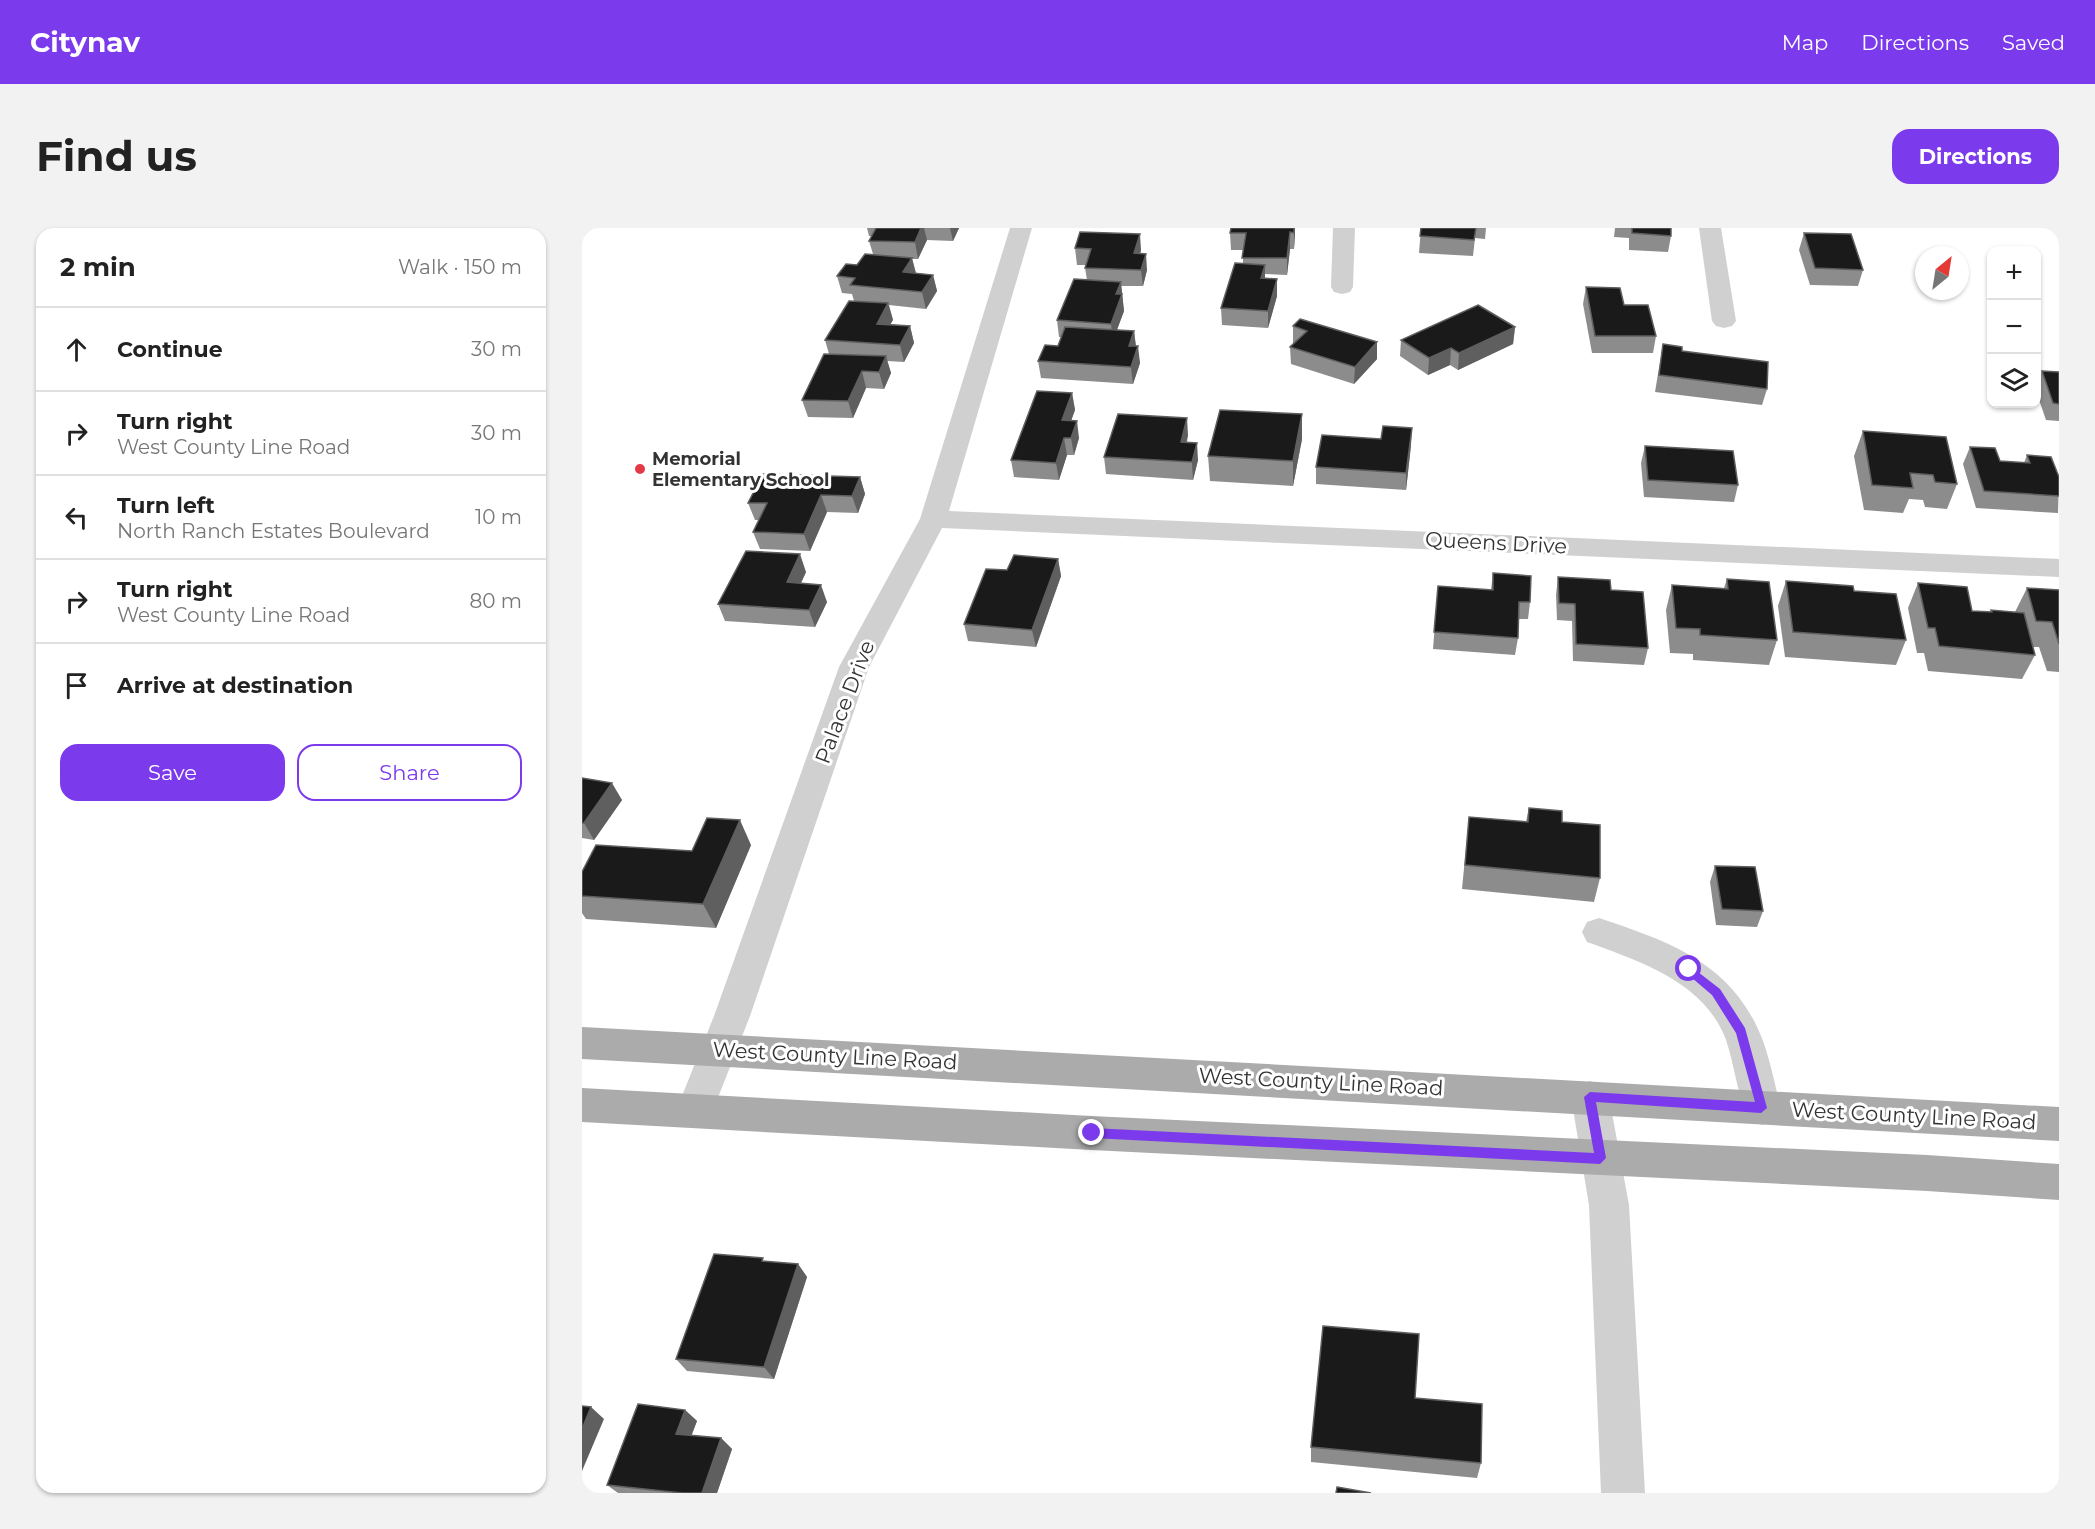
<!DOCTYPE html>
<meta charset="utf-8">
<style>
:root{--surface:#fff;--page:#f2f2f2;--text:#222;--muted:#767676;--line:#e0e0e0;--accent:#7c3aed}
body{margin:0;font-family:Montserrat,sans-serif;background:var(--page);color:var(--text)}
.controls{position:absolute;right:18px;top:18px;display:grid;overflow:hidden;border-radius:12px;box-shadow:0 2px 4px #0004}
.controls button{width:54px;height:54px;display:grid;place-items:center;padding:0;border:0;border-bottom:2px solid var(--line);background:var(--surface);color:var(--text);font:30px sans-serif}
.compass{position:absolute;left:1333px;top:18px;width:54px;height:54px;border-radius:50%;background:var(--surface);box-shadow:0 2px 4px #0004;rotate:30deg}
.stop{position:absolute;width:18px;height:18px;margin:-14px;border:4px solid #7c3aed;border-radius:50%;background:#fff}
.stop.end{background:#7c3aed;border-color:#fff;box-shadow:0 2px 6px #0008}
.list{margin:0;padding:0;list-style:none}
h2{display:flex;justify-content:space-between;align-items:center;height:78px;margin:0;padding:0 24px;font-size:26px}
h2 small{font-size:20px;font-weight:400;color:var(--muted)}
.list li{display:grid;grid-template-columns:39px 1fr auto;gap:18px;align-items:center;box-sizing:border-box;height:84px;padding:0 24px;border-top:2px solid var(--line)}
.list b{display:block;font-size:22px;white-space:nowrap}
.list p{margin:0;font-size:20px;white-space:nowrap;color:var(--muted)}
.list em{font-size:20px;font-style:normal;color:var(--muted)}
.actions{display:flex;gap:12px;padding:18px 24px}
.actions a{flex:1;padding:14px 0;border:2px solid var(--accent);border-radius:18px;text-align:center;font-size:21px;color:var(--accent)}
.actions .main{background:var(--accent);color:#fff}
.icon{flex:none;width:33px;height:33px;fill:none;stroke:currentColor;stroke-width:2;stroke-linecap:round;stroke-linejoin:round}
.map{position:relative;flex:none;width:1477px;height:1265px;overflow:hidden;border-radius:18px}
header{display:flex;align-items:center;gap:36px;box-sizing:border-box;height:84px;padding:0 30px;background:var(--accent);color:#fff}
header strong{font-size:28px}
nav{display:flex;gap:33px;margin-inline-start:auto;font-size:21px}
.intro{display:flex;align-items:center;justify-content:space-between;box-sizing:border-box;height:144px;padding:0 36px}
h1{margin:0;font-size:42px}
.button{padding:15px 27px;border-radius:18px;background:var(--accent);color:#fff;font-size:21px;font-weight:700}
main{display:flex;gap:36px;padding:0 36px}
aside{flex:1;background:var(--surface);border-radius:18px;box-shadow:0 2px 4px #0004}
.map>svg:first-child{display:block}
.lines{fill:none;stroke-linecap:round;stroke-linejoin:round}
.minor{fill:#d0d0d0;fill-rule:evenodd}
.major{fill:#ababab;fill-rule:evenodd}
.wall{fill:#8c8c8c}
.shaded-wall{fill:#5f5f5f}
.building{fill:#1a1a1a;stroke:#5f5f5f;stroke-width:1.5}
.route{fill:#7c3aed}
.poi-dot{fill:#e63946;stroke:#fff;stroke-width:2}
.labels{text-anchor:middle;stroke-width:6;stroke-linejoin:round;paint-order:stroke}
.far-poi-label{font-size:18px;font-weight:bold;fill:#333;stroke:#fff;text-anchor:start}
.street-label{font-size:21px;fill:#333;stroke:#fff}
</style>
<header>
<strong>Citynav</strong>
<nav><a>Map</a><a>Directions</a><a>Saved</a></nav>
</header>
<div class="intro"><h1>Find us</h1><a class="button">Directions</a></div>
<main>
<aside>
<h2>2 min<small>Walk · 150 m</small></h2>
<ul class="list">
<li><svg class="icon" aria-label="ahead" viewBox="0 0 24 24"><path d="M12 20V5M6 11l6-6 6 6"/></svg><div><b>Continue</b></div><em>30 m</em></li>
<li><svg class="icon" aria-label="right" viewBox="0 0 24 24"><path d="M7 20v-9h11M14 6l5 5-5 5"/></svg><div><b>Turn right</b><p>West County Line Road</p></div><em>30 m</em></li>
<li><svg class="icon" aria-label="left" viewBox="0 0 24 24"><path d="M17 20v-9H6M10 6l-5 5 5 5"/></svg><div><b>Turn left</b><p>North Ranch Estates Boulevard</p></div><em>10 m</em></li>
<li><svg class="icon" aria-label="right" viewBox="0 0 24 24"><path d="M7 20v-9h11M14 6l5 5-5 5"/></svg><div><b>Turn right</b><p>West County Line Road</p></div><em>80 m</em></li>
<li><svg class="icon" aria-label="arrive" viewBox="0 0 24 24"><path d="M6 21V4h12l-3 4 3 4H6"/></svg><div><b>Arrive at destination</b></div></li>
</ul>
<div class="actions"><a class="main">Save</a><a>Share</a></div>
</aside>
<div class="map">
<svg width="1477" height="1265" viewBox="0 0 1477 1265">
<rect width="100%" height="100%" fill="#fff"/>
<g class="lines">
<g class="minor">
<path d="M428 0H450L367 283 1477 331V349L360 300 287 439 168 788 126 895 113 900 100 895 94 883 132 788 257 439 338 291Z"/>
<path d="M751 0H773L771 59 768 64 760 66 752 64 749 59Z"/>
<path d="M1117 0H1139L1154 93 1150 98 1142 100 1134 98 1130 93Z"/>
<path d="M1017 690C1089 714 1152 736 1181 813 1189 835 1193 858 1199 880L1193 892 1180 897 1167 892C1155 867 1153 838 1144 812 1123 754 1057 733 1005 714L1000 704 1005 694Z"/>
<path d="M1008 853 1021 857 1027 869 1047 977 1063 1265H1019L1007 977 989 869 995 857Z"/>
</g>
<g class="major">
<path d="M0 799 1477 879V913L0 831Z"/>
<path d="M0 860 509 888 1345 927 1477 936V972L1345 963 509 922 0 894Z"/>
</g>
</g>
<g class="wall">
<path d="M285 0H377L371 13 345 12 336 31H330L334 45 351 47 355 63 344 81 307 77 311 92 308 96 328 98 332 115 322 134 305 133 309 145 302 161 284 160 271 190 226 189 220 172 247 126 243 112 272 73 270 66 260 65 255 48 291 26 287 13 290 8H287Z"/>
<path d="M713 0 712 21H708L705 47 683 46V50L695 68 686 100 640 97 639 80 661 36V22H649L648 5Z"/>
<path d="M839 0H904L903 11 893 10 891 28 837 25Z"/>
<path d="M1033 0H1089V8L1086 24 1047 22V10L1032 9Z"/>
<path d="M1222 5 1281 42 1276 58 1228 57 1217 22Z"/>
<path d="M493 20 559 22 558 25 565 42 561 58H539L542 83 535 102 552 103 554 118 558 135 551 156 459 150 456 133 476 118 479 109H477L475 92 505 52 503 40 504 37H495Z"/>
<path d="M1004 59 1042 77 1074 108 1071 125H1010L1001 76Z"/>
<path d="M718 91 795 131 772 156 709 136 708 119 712 115H711V98Z"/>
<path d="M933 99 931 116 876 142 868 137 846 147 818 128 819 112Z"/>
<path d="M1081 116 1185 161 1180 177 1073 164Z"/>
<path d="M1460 143 1477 144V193L1464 192 1455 166V155Z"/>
<path d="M490 165 493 182 489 193 497 210 492 227H485L477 252 432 249 429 232Z"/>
<path d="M720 186V211L711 258 628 253 626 228Z"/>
<path d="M1281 203 1375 256 1365 281 1343 279 1341 272 1327 271 1321 285 1282 282 1272 228Z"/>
<path d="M606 207 605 214 616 232 611 252 524 246 522 229Z"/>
<path d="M799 211 829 217 824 262 734 256V239Z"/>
<path d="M1063 218 1156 257 1152 274 1062 269 1059 235Z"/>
<path d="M1388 219 1418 233 1442 235 1445 227 1477 249 1476 285 1394 280 1381 236Z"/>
<path d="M278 249 283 266 276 285 245 284 228 323 178 321 171 304 177 292H173L166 275Z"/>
<path d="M476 331 479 348 454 419 386 413 382 396 425 342Z"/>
<path d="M224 344 219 355 245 374 233 399 143 393 136 376Z"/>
<path d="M911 345 948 374 946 391H936V410L933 427 851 421 856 358 909 362Z"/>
<path d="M976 349 1029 362 1066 420 1062 437 991 433 990 393 975 392 974 367Z"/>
<path d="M1145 351 1195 412 1187 437 1111 432V426L1088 425 1084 382 1090 357 1142 360Z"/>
<path d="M1204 353 1272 363 1324 412 1314 437 1203 429 1196 378Z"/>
<path d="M1336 355 1390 383 1408 384 1409 382 1433 384 1445 360 1477 362V444L1465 443 1457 419H1451L1453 427 1440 451 1346 443 1342 425H1335L1326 380Z"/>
<path d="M0 550 40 572 12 612 0 610Z"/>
<path d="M947 580 980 594 1018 650 1012 674 880 661 887 589 944 594Z"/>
<path d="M169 617 134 700 4 691 0 685V644L110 623Z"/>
<path d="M1133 638 1181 683 1175 699 1134 697 1128 654Z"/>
<path d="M184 1034 216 1036 225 1049 192 1151 105 1143 94 1131Z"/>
<path d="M833 1170 899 1235 895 1250 729 1234V1219Z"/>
<path d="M103 1182 115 1193 109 1207 139 1210 150 1221 135 1265H36L25 1257Z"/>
</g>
<g class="shaded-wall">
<path d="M339 0H342L345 12 336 31 333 14Z"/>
<path d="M368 0H377L371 13Z"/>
<path d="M712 0H713V7L712 21Z"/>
<path d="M708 4V21L705 47V30Z"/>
<path d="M558 6 559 22 554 42 552 25Z"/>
<path d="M564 26 565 42 561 58 559 42Z"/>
<path d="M330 30 334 46 321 44Z"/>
<path d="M683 37V54L679 50Z"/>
<path d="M351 47 355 63 344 81 340 64Z"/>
<path d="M695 51V68L686 100V83Z"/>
<path d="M539 54 542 83 531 112 529 96 534 66Z"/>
<path d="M306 75 311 92 299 112 295 96Z"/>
<path d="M328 98 332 115 322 134 318 117Z"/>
<path d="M933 99 931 116 876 142 877 125Z"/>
<path d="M552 103 554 120 547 118Z"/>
<path d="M795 114V131L772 156 773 139Z"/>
<path d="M556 118 558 135 551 156 549 139Z"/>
<path d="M869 120 868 137 846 147 847 130Z"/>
<path d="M304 128 309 145 302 161 297 144Z"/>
<path d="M280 143 284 160 271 190 266 173Z"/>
<path d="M490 165 493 182 483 209 480 192Z"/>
<path d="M720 186V211L711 258V233Z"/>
<path d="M605 190 606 207 600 231 599 214Z"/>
<path d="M495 193 497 210 492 227 489 210Z"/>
<path d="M830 200 829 217 824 262V245Z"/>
<path d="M482 210 485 227 477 252 474 235Z"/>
<path d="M615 215 616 232 611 252 610 234Z"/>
<path d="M278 249 283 266 276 285 270 268Z"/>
<path d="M239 267 245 284 228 323 222 306Z"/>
<path d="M218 326 224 344 211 372 205 354Z"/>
<path d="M476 331 479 348 454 419 450 402Z"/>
<path d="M239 357 245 374 233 399 227 382Z"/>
<path d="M30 555 40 572 12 612 2 595Z"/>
<path d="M158 592 169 617 134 700 121 676Z"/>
<path d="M216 1036 225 1049 192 1151 182 1139Z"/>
<path d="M9 1179 22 1191 0 1243V1201Z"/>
<path d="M103 1182 115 1193 106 1217 94 1206Z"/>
<path d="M139 1210 150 1221 135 1265H120Z"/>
</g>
<g class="building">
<path d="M294 0H339L333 14 287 13Z"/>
<path d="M649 0H712V5L708 4 705 30H660L664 5H648Z"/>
<path d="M839 0H894L892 12 838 8Z"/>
<path d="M1050 0H1089V8L1050 5Z"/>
<path d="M498 4 558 6 552 25 564 26 559 42 503 40 509 21 493 20Z"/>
<path d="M1222 5 1269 6 1281 42 1233 40Z"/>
<path d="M283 26 330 30 321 44 351 47 340 64 268 57 273 50 255 48 264 36 275 37Z"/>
<path d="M653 35 683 37 679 50 695 51 686 83 639 80Z"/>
<path d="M492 51 539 54 534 66H540L529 96 475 92Z"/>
<path d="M1004 59 1038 60 1042 77H1066L1074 108H1013Z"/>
<path d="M267 73 306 75 295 96 328 98 318 117 243 112Z"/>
<path d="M896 77 933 99 877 125 869 120 847 130 819 112Z"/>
<path d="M718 91 795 114 773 139 708 119 725 103 711 98Z"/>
<path d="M483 99 552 103 547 118H556L549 139 456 133 463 117 476 118Z"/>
<path d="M1081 116 1100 119V123L1186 134 1185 161 1077 147Z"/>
<path d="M242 126 304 128 297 144 280 143 266 173 220 172Z"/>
<path d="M1460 143 1477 144V176L1471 175Z"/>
<path d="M455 163 490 165 480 192 495 193 489 210H482L474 235 429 232Z"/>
<path d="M638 182 720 186 711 233 626 228Z"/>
<path d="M536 186 605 190 599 214 615 215 610 234 522 229Z"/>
<path d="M801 198 830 200 824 245 734 239 740 207 799 211Z"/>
<path d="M1281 203 1364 209 1375 256 1353 254 1351 247 1328 245 1331 260 1290 257Z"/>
<path d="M1063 218 1151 223 1156 257 1066 252Z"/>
<path d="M1388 219 1413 220 1418 233 1448 235 1445 227 1469 229 1477 249V268L1402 263Z"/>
<path d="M181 246 278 249 270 268 239 267 222 306 171 304 185 275H166Z"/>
<path d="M164 323 218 326 205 354 239 357 227 382 136 376Z"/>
<path d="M432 327 476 331 450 402 382 396 404 341 425 342Z"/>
<path d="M911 345 949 348 948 374H937L936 410 852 404 856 358 911 362Z"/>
<path d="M976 349 1028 352 1029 362 1061 364 1066 420 994 416 993 376 977 375Z"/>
<path d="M1145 351 1187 354 1195 412 1118 407V401L1094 400 1090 357 1146 361Z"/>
<path d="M1204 353 1271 358 1272 363 1314 366 1324 412 1211 404Z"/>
<path d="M1336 355 1385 359 1390 383 1410 384 1409 382 1442 385 1453 427 1357 418 1353 400H1346Z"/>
<path d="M1445 360 1477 362V416L1470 394 1454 393Z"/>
<path d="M0 550 30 555 2 595H0Z"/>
<path d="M947 580 980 583V594L1018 597V650L883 637 887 589 946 594Z"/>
<path d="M125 590 158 592 121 676 0 668V644L14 617 110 623Z"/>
<path d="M1133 638 1173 639 1181 683 1140 681Z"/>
<path d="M132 1026 181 1030 180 1033 216 1036 182 1139 94 1131Z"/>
<path d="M741 1098 837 1106 833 1170 900 1176 899 1235 729 1219Z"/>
<path d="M56 1176 103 1182 94 1206 139 1210 120 1265H100L25 1257Z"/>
<path d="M0 1178 9 1179 0 1201Z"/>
<path d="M755 1259 789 1265H754Z"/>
</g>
<path class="route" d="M1107 737 1138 761 1163 800 1185 880 1179 885 1014 874 1024 930 1018 936 510 910 504 905 510 900 1012 925 1002 869 1008 864 1173 874 1154 805 1130 767 1103 744 1102 741Z"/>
<circle class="poi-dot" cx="58" cy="241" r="6"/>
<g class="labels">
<g class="far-poi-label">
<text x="70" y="237">Memorial<tspan x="70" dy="21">Elementary School</tspan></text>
</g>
<g class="street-label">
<text transform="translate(914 315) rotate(3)" y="7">Queens Drive</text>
<text transform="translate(263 474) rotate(-69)" y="7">Palace Drive</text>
<text transform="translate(253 828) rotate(3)" y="7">West County Line Road</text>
<text transform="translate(739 854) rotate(3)" y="7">West County Line Road</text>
<text transform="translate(1332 888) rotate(3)" y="7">West County Line Road</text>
</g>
</g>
</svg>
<div class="controls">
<button>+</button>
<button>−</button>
<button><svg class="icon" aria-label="layers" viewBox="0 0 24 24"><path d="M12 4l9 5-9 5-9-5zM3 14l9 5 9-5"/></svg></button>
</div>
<svg class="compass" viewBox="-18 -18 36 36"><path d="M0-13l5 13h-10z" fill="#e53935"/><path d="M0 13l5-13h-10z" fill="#767676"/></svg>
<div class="stop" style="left:1107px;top:741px"></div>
<div class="stop end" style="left:510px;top:905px"></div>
</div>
</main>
